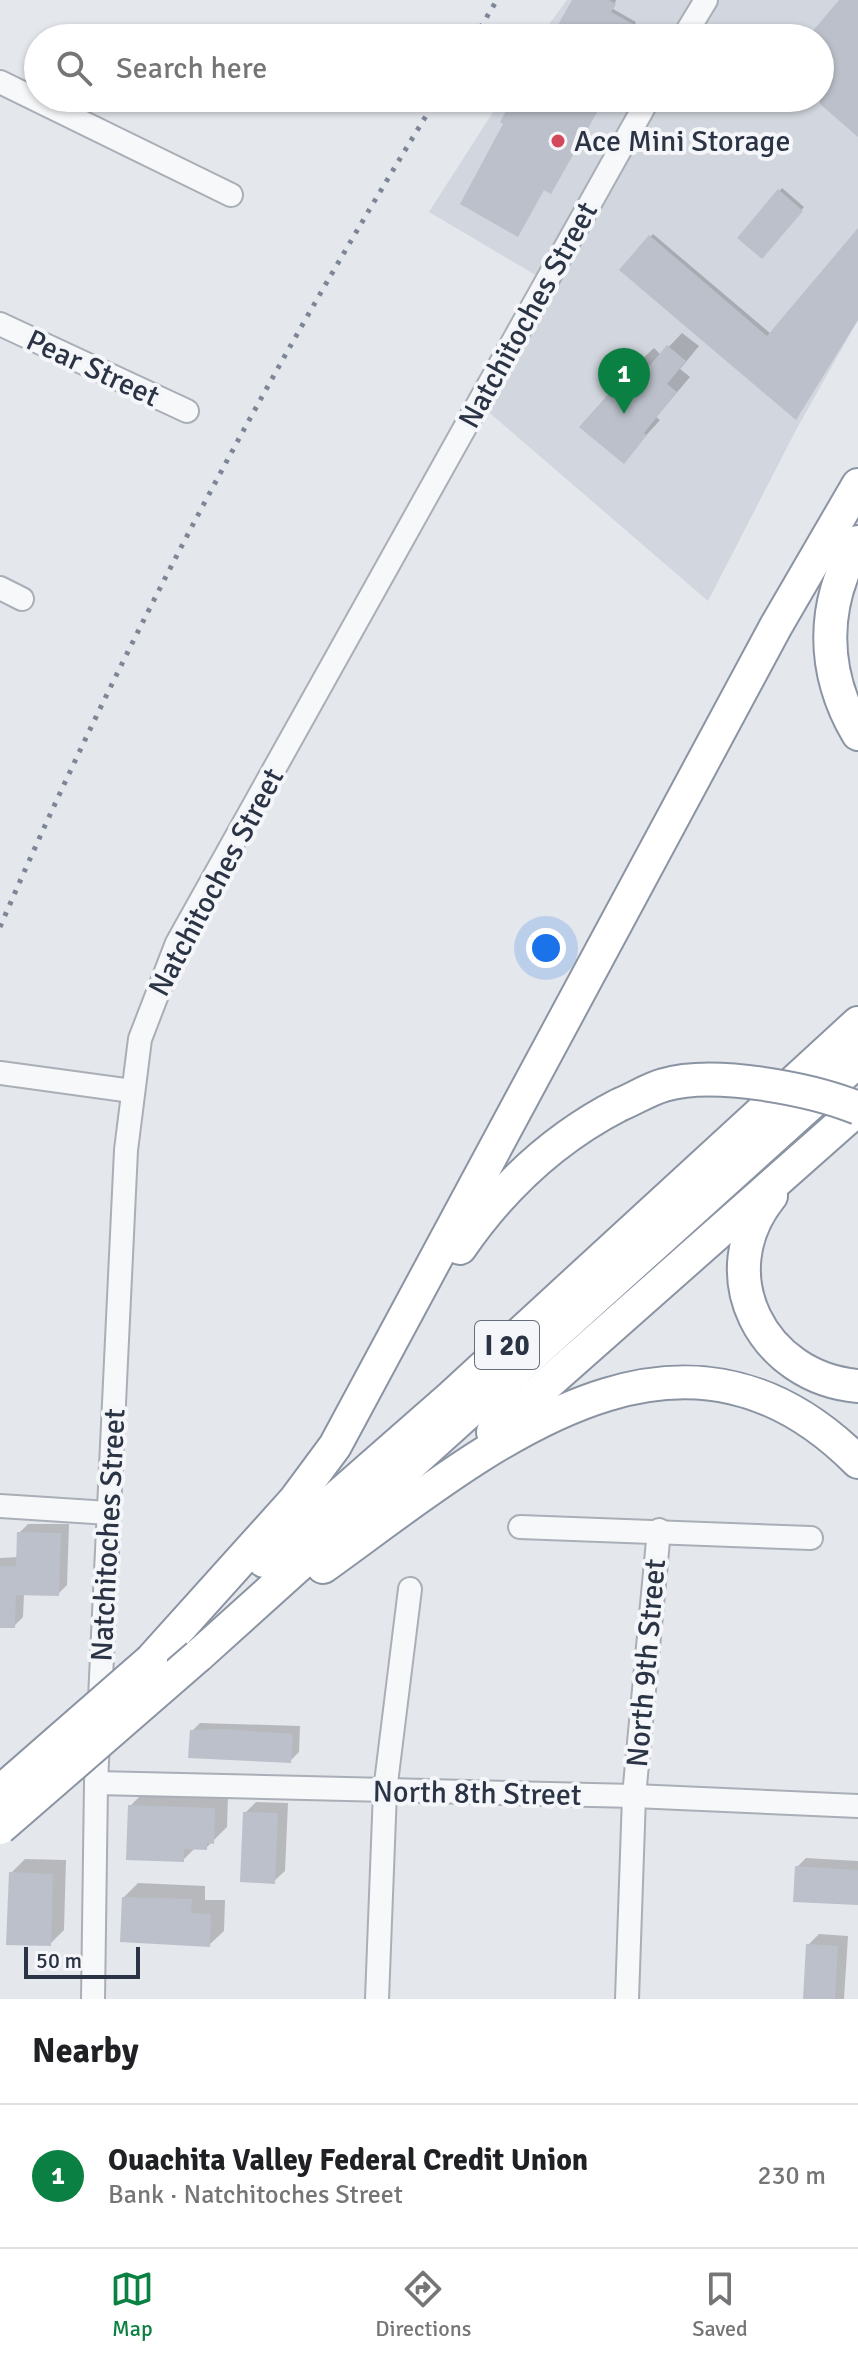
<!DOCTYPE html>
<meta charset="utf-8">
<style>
:root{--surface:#fff;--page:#f2f2f2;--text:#202124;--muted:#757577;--line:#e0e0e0;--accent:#0b8043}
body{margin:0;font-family:Signika,sans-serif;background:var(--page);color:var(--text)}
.scale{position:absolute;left:24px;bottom:20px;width:116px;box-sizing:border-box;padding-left:8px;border:4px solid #2b3445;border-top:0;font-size:22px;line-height:28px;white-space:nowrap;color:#2b3445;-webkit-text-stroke:6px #f4f6f9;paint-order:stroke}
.you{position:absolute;left:546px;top:948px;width:28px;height:28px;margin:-20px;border:6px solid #fff;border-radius:50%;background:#1a73e8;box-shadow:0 0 0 12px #1a73e833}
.badge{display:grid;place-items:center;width:52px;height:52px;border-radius:50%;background:var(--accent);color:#fff;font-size:26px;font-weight:700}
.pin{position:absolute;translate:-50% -66px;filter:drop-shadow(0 2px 4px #0008)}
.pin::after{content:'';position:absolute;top:42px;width:28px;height:24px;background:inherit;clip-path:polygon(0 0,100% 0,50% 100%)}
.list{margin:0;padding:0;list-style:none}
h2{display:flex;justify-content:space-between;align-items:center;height:104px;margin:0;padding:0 32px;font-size:34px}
h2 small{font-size:26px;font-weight:400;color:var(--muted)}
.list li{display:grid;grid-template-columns:52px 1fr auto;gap:24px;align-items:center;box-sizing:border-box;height:144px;padding:0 32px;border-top:2px solid var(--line)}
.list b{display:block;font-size:30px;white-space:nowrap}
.list p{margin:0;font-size:26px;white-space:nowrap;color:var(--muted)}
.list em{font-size:26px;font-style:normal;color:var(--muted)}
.icon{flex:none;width:44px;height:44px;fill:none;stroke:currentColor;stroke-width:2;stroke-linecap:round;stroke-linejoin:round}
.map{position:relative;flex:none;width:858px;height:1999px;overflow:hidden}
.search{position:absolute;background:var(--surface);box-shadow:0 2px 6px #0004;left:24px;right:24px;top:24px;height:88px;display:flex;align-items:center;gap:20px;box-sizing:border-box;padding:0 28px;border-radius:44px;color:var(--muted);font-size:30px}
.sheet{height:248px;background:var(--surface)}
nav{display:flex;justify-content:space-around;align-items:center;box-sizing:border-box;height:112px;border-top:2px solid var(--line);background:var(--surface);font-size:22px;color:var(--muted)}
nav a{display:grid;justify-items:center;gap:4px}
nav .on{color:var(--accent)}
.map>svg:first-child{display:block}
.built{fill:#d2d6de}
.shadow{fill:#0003}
.building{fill:#bbc0ca}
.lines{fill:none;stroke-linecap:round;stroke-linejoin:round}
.minor-casing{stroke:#a9aeb7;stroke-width:26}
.highway-casing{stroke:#8b94a3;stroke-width:36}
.minor{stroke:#f7f8fa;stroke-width:22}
.highway{stroke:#fff;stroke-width:32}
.rail{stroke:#7d8696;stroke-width:5;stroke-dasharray:4 8;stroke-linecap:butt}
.highway-bridge-casing{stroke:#8b94a3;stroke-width:36;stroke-linecap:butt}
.highway-bridge{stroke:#fff;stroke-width:32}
.poi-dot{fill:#d1495b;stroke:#f4f6f9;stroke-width:3}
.labels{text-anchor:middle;stroke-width:8;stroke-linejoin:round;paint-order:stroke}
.shield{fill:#f4f6f9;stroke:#676e7b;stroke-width:2}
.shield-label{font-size:28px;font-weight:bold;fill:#2b3445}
.poi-label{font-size:30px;fill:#2b3445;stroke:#f4f6f9;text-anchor:start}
.street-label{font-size:30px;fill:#2b3445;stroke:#f4f6f9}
</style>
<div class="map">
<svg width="858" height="1999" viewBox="0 0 858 1999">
<rect width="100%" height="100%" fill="#e4e7ec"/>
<g class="built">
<path d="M567 0H696L674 38H539Z"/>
<path d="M715 0H858V320L796 430 708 601 484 408 659 98H820V38H693Z"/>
<path d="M502 98H640L539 277 429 212Z"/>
</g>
<g class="shadow">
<path d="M575 0H616L613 9 636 22 628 38H554Z"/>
<path d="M782 188 804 207 762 257 740 238Z"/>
<path d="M858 231V318L796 417 622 270 653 234 771 334Z"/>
<path d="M682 333 699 346 680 369 690 377 656 417 660 420 623 461 639 362 654 348 661 355Z"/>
<path d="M28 1524H69L67 1585 58 1594H24L23 1617 14 1626H0V1558L19 1557V1533Z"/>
<path d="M200 1723 300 1726 299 1752 290 1761 192 1731Z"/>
<path d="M144 1792 228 1795 227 1827 206 1848 196 1847 183 1860 130 1806Z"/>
<path d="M256 1802 288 1803 285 1871 274 1881 245 1813Z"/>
<path d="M806 1858 858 1861V1903L797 1867Z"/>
<path d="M25 1859 66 1860 64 1930 50 1944 11 1873Z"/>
<path d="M138 1883 205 1886V1900H225L224 1931 209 1945 124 1897Z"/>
<path d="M819 1934 848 1936 844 1999H805L808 1945Z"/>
</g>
<g class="building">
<path d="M572 0H609L616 4 611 12 635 25 628 38H565L554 32Z"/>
<path d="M839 0H858V137L820 104V38H807Z"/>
<path d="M513 98H605L551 194 544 190 518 237 460 204 503 124 500 122Z"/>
<path d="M778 189 803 211 762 259 737 238Z"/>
<path d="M858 228V320L796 420 619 270 649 235 767 336Z"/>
<path d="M667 345 686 361 667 384 677 392 644 433 647 435 624 464 579 427 638 361 647 369Z"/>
<path d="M17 1532 61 1533 59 1596 16 1595 15 1628H0V1566H16Z"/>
<path d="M223 1729 293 1734 291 1763 188 1758 190 1730Z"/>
<path d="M128 1805 215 1808 214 1844 207 1843V1850L184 1849V1862L126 1860Z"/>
<path d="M243 1812 278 1813 275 1884 240 1882Z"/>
<path d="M795 1866 858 1870V1905L793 1902Z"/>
<path d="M9 1872 53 1874 51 1946 6 1945Z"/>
<path d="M122 1897 192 1899 191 1913 211 1914 210 1947 120 1942Z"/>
<path d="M806 1944 838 1946 835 1999H803Z"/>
</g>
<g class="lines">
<defs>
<g id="minor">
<path d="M683 38 706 0"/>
<path d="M0 82 231 195"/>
<path d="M0 324 187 411"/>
<path d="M0 588 22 599"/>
<path d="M0 1073 132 1091"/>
<path d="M0 1506 109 1513"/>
<path d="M520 1527 811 1538"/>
<path d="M96 1783 634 1796 858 1806"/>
<path d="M93 1999 96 1783 126 1150 140 1039 177 943 649 98"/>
<path d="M377 1999 385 1791 410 1589"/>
<path d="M627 1999 634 1796 659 1530"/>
</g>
<g id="highway">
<path d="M858 542C821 604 821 671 858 734"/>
<path d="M771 1196C708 1274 762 1378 858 1386"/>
<path d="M460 1248C502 1187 553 1139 619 1105"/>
<path d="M493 1432 858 1109"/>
<path d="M264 1561 451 1397 858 1023"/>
<path d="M323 1567C482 1453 676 1279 858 1462"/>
<path d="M198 1656 858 1061"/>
<path d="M151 1660 295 1500 335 1446 776 626 858 485"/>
</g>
</defs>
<use href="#minor" class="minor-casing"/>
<use href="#highway" class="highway-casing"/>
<use href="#minor" class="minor"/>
<use href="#highway" class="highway"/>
<g class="rail">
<path d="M474 38 497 0"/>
<path d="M0 927C124 640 273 364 437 98"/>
</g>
<defs>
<g id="highway-bridge">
<path d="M619 1105C634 1099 649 1089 664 1085 714 1070 811 1089 858 1108"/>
<path d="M0 1792 151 1660"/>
<path d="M0 1828 198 1656"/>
</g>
</defs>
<use href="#highway-bridge" class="highway-bridge-casing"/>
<use href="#highway-bridge" class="highway-bridge"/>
</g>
<circle class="poi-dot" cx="558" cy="141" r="8"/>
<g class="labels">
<rect class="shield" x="475" y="1321" width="64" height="48" rx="6"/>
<g class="shield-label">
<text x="507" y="1355">I 20</text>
</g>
<g class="poi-label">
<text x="574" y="151">Ace Mini Storage</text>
</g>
<g class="street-label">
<text transform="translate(528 315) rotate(-61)" y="10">Natchitoches Street</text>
<text transform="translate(93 368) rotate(25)" y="10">Pear Street</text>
<text transform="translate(216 882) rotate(-62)" y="10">Natchitoches Street</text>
<text transform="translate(108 1535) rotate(-87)" y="10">Natchitoches Street</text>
<text transform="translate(646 1663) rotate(-85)" y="10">North 9th Street</text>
<text transform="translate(477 1793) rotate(1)" y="10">North 8th Street</text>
</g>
</g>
</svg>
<div class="scale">50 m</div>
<div class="you"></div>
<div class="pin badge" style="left:624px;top:414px">1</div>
<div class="search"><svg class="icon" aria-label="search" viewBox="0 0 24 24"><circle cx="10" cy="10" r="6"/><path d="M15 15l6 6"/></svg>Search here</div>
</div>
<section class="sheet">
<h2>Nearby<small></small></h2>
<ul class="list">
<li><span class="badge">1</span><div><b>Ouachita Valley Federal Credit Union</b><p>Bank · Natchitoches Street</p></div><em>230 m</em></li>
</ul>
</section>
<nav>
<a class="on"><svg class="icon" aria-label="map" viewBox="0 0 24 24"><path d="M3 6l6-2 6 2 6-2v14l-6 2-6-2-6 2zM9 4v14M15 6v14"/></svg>Map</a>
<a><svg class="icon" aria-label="directions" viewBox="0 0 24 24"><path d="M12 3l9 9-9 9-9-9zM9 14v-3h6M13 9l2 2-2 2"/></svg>Directions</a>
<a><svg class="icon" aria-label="saved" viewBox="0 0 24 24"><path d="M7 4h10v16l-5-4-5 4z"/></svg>Saved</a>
</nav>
